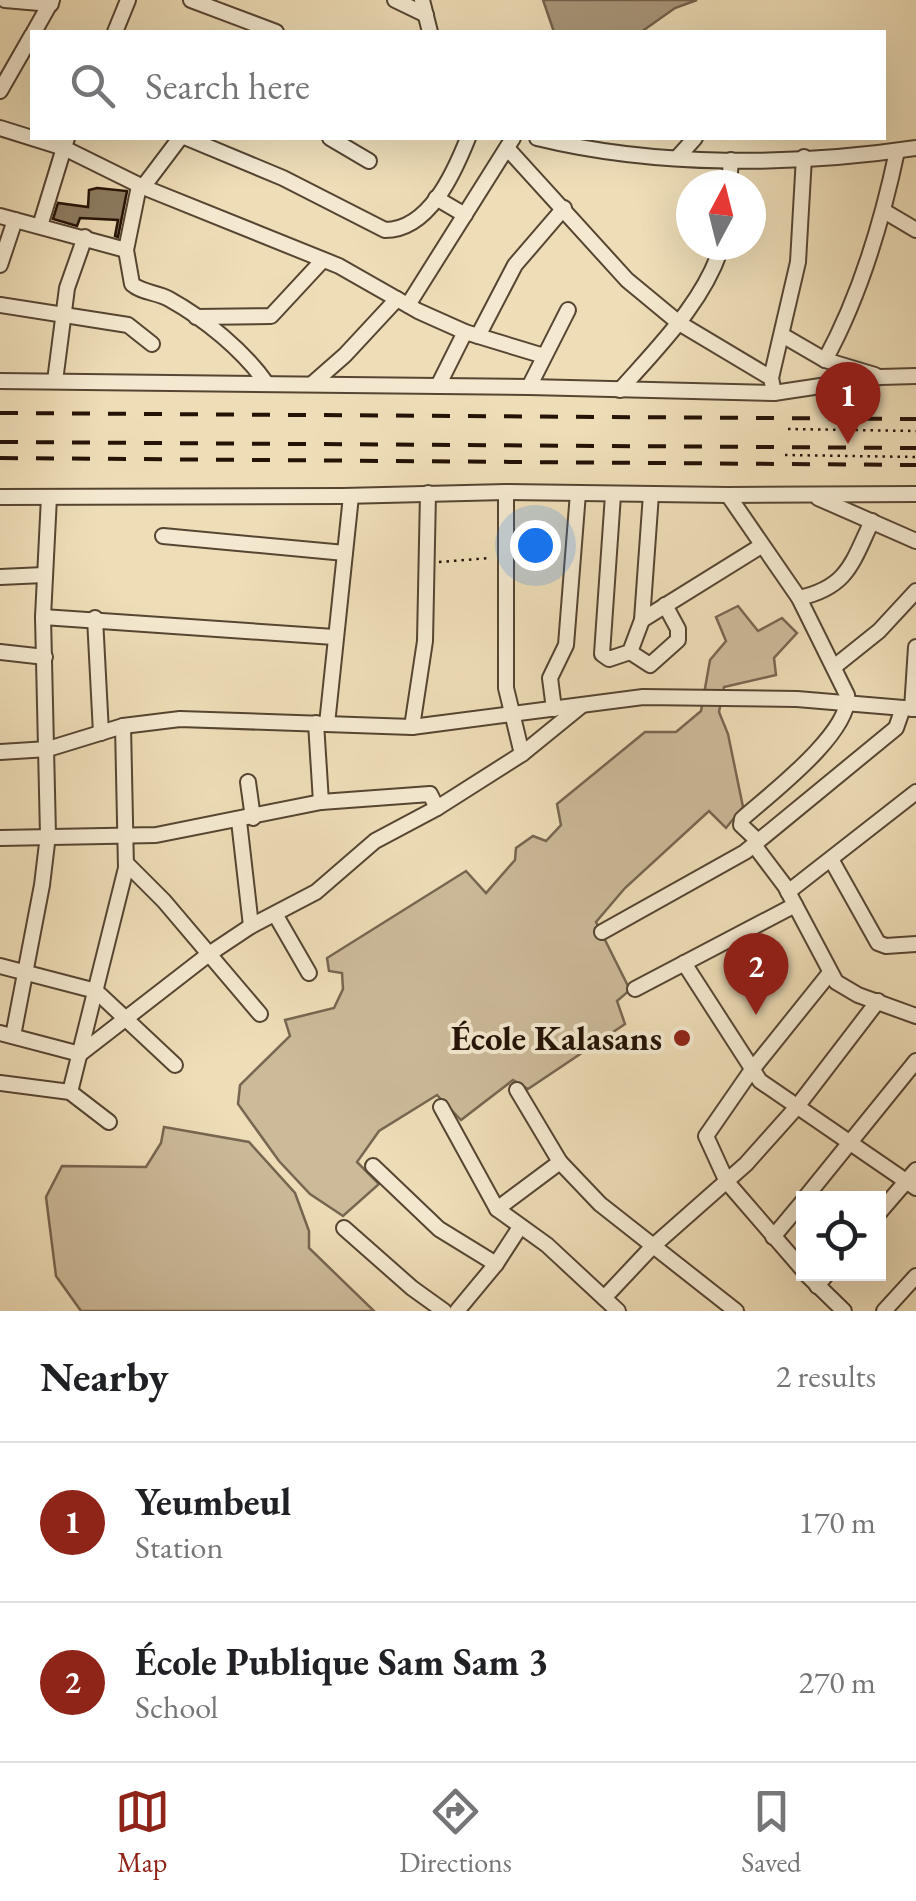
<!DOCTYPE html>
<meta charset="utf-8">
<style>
:root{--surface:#fff;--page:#f6f6f6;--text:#202124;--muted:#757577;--line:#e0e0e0;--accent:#8f2418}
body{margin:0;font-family:"EB Garamond",serif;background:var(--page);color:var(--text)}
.controls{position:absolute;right:30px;bottom:30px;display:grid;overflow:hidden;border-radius:0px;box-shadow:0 10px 40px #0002}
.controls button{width:90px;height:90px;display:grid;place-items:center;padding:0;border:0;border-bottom:2px solid var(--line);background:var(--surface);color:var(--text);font:50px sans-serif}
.compass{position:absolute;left:676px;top:170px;width:90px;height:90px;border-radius:50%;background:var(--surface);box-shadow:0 10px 40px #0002;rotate:7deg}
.you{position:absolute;left:535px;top:545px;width:35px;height:35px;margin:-25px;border:8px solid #fff;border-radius:50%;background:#1a73e8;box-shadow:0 0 0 15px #1a73e833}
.badge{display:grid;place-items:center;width:65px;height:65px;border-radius:50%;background:var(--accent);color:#fff;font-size:32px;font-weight:700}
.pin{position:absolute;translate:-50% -82px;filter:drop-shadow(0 2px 5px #0008)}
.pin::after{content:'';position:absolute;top:52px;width:35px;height:30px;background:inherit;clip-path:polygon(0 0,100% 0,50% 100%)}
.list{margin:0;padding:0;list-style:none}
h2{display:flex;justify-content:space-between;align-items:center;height:130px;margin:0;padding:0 40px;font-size:42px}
h2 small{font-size:32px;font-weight:400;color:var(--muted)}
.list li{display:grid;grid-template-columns:65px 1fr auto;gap:30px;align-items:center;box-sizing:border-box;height:160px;padding:0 40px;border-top:2px solid var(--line)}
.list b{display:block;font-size:38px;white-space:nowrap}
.list p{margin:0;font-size:32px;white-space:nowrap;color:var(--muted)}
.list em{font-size:32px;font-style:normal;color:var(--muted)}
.icon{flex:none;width:55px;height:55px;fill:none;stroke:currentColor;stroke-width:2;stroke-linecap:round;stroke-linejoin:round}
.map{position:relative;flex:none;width:916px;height:1311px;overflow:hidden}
.search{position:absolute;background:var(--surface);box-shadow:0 10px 40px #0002;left:30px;right:30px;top:30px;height:110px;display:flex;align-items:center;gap:25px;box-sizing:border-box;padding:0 35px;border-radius:0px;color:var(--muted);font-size:38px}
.sheet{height:450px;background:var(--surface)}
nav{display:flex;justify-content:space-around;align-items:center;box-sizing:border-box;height:140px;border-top:2px solid var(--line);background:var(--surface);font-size:28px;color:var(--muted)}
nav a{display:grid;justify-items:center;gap:5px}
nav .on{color:var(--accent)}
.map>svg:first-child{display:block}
.green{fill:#ccba99;stroke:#786650;stroke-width:2.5}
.water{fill:#a9987b;stroke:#74624c;stroke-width:2.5}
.building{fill:#8d7c62;stroke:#241206;stroke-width:2.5}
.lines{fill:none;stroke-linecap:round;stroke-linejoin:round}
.street-casing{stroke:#564532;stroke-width:18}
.path{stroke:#241206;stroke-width:2.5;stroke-dasharray:2.5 5;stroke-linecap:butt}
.street{stroke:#f4e9d0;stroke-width:14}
.rail{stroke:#241206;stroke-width:4;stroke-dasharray:18 18;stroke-linecap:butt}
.poi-dot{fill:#8f2418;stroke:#f4e9d0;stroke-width:4}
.labels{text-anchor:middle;stroke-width:8;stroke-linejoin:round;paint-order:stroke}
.poi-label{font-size:35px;font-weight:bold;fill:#241206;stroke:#f4e9d0;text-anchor:end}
</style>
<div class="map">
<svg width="916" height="1311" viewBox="0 0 916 1311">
<rect width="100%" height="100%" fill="#eeddb7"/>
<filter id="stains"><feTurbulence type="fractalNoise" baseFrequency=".002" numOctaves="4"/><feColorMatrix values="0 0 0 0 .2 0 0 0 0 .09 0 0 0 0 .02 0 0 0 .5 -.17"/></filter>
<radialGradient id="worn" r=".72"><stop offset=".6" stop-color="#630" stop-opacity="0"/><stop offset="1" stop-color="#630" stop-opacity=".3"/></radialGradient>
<g class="green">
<path d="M738 606 758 631 782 618 797 633 774 658 776 675 724 687 719 712 728 734 743 807 726 828 709 811 625 888 596 922 630 990 617 1001 625 1024 528 1089 513 1080 461 1120 437 1095 379 1131 357 1162 379 1184 343 1216 310 1194 279 1161 238 1104 240 1085 290 1036 285 1020 334 1008 343 989 342 973 329 971 327 958 466 871 486 893 515 860 516 848 533 836 546 841 561 825 557 804 645 732H676L701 711 710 660 726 641 716 617Z"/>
<path d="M164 1127 249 1142 295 1193 309 1231V1248L374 1311H81L56 1276 46 1197 62 1166 146 1167 161 1143Z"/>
</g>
<path class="water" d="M543 0H697L675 8 641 32H554Z"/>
<path class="building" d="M97 188 127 191 118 237 115 236 118 220 80 218 77 226 53 219 58 203 88 207 89 190Z"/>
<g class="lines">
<defs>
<g id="street">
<path d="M5 0 51 4"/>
<path d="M191 0 276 32"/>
<path d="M395 0 426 15"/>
<path d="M422 0 430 32"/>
<path d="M34 32 52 0"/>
<path d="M115 32 128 0"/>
<path d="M0 91 32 35"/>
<path d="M0 128 64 148 143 187 339 266 418 311 465 332 544 356"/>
<path d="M187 138 283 178 385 230C429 230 454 173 468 138"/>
<path d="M330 138 369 161"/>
<path d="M537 138C655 167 796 166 916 148"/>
<path d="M507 148 627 280 679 323 771 378 774 393"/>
<path d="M677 158 695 138"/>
<path d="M729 185 731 160"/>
<path d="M139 186 126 250 132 284C142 293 157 292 169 299 205 319 243 350 267 384"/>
<path d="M143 187 180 138"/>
<path d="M436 198 465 215"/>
<path d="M884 211 916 230"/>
<path d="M0 216 126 250"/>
<path d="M40 226 67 138"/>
<path d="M0 265 15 220"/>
<path d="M0 305 128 325 152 344"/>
<path d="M408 305 513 138"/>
<path d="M196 317 271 316 323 260"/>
<path d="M782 335 825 360 875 375"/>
<path d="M478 336 515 265 564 208"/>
<path d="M825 360C860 296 882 222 897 151"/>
<path d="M771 378 798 262 804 157"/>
<path d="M0 381 529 387 774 393 880 377 916 376"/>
<path d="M55 381 67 288 85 237"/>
<path d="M312 384 345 355 397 299"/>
<path d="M438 386 465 332"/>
<path d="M529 387 568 310"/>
<path d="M620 390C658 347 705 301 722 245"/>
<path d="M506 492V688L522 754"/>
<path d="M613 495 602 654 609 659 630 652 642 620 651 494"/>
<path d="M728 495 799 598 847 695C852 732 769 795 742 819L741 825 758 841"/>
<path d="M0 497 343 496 506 492 728 495 916 494"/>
<path d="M818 498 916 541"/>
<path d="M163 536 345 553"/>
<path d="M0 577 44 575"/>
<path d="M799 598C848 587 852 563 872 521"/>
<path d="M43 617 334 637"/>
<path d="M95 618 101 733"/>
<path d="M642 620 761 546"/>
<path d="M0 652 45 657"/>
<path d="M630 652 650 665 678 640V629L665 605"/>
<path d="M834 667 879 631 916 591"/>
<path d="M554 709 550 678 566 645 578 493"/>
<path d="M912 709 916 647"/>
<path d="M316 723 321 802"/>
<path d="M327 724 351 496"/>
<path d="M412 727 425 641 428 493"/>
<path d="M0 752 48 749 123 726 180 719 412 727 643 697 797 699 916 709"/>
<path d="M248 782 253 818"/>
<path d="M239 821 251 926"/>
<path d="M0 838 156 835 321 802 430 794 437 808"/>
<path d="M754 845 785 886 836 982 858 995 916 1016"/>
<path d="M832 861 878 943 886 946 916 944"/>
<path d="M126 863 164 901 260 1014"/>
<path d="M788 892 916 792"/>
<path d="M275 914 309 973"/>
<path d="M602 932 745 852 896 728 903 708"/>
<path d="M684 963 760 1081 916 1188"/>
<path d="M0 966 96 991 175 1065"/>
<path d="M635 989 795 905"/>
<path d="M0 1033 80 1054 209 954 251 926 316 892 375 841 437 808 522 754 581 706"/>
<path d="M13 1036 42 885 48 835 43 617 49 497"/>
<path d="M0 1083 70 1092 109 1122"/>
<path d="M517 1090 560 1162 600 1204 736 1311"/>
<path d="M70 1092 126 868 123 726"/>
<path d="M441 1107 497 1209 547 1245 618 1311"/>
<path d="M373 1166 439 1229 496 1264"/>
<path d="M805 1198 916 1061"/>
<path d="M497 1209 560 1162"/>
<path d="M878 1214 916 1170"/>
<path d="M344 1228 412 1288 444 1311"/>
<path d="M773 1237 804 1200"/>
<path d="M804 1271 727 1182 706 1136 751 1071 829 974"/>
<path d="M806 1274 844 1311"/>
<path d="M817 1286 827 1274"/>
<path d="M604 1298 652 1247 746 1164 796 1108 878 1001"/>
<path d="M457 1311 496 1264 520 1227"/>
<path d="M884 1311 916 1276"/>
</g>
</defs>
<use href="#street" class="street-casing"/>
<g class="path">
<path d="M788 429 916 431"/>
<path d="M785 455 916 457"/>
<path d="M439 562 490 558"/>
</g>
<use href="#street" class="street"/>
<g class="rail">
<path d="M0 413 916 419"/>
<path d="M0 442 916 448"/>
<path d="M0 458 916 465"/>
</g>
</g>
<circle class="poi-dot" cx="682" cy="1038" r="10"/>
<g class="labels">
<g class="poi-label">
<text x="662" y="1050">École Kalasans</text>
</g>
</g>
<rect width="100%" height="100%" filter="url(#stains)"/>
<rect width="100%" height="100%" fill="url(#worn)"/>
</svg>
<div class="controls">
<button><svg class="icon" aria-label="locate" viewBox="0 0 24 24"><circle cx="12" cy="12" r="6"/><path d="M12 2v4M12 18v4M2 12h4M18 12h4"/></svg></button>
</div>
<svg class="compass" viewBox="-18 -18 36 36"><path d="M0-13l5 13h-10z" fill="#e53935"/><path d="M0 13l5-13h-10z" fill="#757577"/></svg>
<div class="you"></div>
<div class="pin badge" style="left:848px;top:444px">1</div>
<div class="pin badge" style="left:756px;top:1015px">2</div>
<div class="search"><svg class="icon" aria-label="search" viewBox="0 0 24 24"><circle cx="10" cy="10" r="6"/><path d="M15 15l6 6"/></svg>Search here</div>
</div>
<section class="sheet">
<h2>Nearby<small>2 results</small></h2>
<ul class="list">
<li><span class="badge">1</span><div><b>Yeumbeul</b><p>Station</p></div><em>170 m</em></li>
<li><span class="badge">2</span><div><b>École Publique Sam Sam 3</b><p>School</p></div><em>270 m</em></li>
</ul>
</section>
<nav>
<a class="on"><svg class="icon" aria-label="map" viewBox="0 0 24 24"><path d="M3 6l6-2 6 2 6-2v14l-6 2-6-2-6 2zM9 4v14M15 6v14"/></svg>Map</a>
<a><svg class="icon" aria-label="directions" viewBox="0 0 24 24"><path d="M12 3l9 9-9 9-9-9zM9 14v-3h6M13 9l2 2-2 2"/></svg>Directions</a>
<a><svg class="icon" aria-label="saved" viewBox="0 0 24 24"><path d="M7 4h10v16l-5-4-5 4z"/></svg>Saved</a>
</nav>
